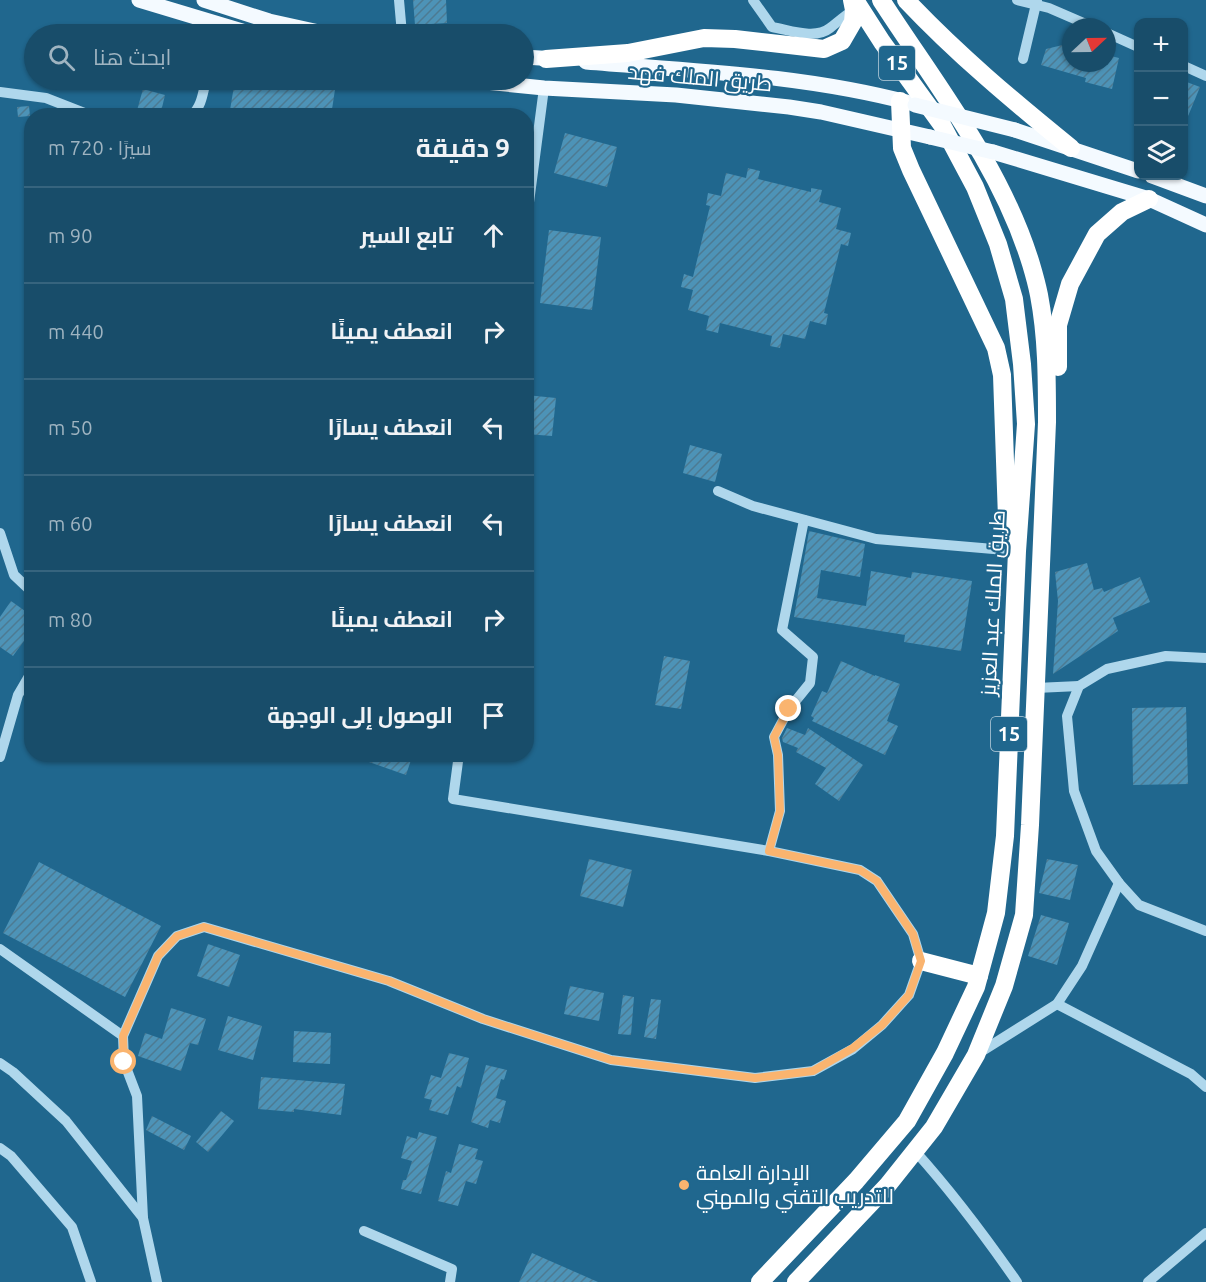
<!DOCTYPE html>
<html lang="ar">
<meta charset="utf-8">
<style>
:root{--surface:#184d6a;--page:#215470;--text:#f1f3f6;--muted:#9fb4c1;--line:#36647e}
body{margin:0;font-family:Ubuntu,Cairo,sans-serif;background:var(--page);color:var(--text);direction:rtl}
.controls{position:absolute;right:18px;top:18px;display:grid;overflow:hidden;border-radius:12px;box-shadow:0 2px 4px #0004}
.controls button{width:54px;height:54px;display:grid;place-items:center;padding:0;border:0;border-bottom:2px solid var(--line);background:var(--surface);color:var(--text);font:30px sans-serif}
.compass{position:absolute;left:1062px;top:18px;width:54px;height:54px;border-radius:50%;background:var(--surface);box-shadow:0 2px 4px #0004;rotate:68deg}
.stop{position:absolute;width:18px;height:18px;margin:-14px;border:4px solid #fab46f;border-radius:50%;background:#fff}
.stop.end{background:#fab46f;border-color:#fff;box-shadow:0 2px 6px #0008}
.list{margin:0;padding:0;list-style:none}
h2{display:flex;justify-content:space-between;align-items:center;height:78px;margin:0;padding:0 24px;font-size:26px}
h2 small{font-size:20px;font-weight:400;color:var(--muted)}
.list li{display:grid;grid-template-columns:39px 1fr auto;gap:18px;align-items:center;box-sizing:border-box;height:96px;padding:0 24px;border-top:2px solid var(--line)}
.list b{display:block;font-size:22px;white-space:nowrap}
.list em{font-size:20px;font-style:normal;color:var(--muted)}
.icon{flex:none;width:33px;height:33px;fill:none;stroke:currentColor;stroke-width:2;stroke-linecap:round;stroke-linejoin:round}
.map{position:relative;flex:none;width:1206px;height:1282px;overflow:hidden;direction:ltr}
.search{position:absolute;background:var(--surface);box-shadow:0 2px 4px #0004;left:24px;top:24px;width:510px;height:66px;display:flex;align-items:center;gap:15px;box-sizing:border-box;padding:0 21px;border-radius:33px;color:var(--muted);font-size:22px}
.panel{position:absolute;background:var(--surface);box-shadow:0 2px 4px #0004;left:24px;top:108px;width:510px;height:654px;border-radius:24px;direction:rtl}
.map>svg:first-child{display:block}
.building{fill:url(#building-hatch)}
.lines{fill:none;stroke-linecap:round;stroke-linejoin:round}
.minor{stroke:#afd7ec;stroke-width:10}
.major{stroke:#f4faff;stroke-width:15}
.highway{stroke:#fff;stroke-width:18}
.major-bridge{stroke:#f4faff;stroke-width:15}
.route{stroke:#fab46f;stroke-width:8}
.poi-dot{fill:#fab46f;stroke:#20678e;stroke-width:2}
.labels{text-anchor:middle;stroke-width:4.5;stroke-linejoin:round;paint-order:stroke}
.shield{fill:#20678e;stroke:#bcd1dd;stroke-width:1.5}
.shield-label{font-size:20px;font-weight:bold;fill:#fff}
.street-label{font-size:21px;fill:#fff;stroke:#20678e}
.poi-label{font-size:21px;fill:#fff;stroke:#20678e;text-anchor:start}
</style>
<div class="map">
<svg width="1206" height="1282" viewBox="0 0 1206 1282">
<defs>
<pattern id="building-hatch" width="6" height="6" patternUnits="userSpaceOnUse" patternTransform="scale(1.5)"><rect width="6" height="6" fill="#4d93b7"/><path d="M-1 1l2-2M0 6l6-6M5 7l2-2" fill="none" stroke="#4d7a92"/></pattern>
</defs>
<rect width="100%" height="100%" fill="#20678e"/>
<g class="building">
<path d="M413 0H446L447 23 415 25Z"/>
<path d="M1071 43V63H1107V55L1119 58 1112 89 1085 82 1086 78 1041 65 1046 49Z"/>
<path d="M235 80H309L336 83 331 116H229Z"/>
<path d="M1184 81 1200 87 1184 126Z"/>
<path d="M143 89 165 95 160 116 136 114Z"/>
<path d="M29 106 30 116 18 117 17 107Z"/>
<path d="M565 133 617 147 607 187 554 173Z"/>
<path d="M748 168 760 171 758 179 811 192V188L822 190 819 202 841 208 836 229 851 233 848 246 841 244 824 313 828 314 826 325 810 321 805 339 783 334 780 348 770 346 772 336 720 323 718 333 706 330 709 316 688 310 693 290 681 287 684 274 693 277 710 206 706 205 708 193 721 196 726 173 746 178Z"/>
<path d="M549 230 601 237 592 310 540 303Z"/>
<path d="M526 395 556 398 552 436 526 434Z"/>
<path d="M690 445 722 454 715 482 683 473Z"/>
<path d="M809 531 865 544 860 577 821 570 817 598 866 606 871 571 911 578 912 572 972 581 961 651 904 642 905 635 794 617Z"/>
<path d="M1087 563 1094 590 1102 588 1104 592 1140 577 1150 602 1113 618 1118 631 1053 674 1058 601 1055 572Z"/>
<path d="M11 601 32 616V630L13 656 0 647V617Z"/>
<path d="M664 656 690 661 681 709 655 705Z"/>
<path d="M841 661 875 676V675L900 684 887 721 898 726 885 755 812 721 814 718 811 716 822 691 827 693Z"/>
<path d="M1186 707 1188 784 1133 785 1132 708Z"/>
<path d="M787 728 805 735 808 728 863 765 839 801 815 784 826 768 796 752 798 748 783 742 782 738Z"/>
<path d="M371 754H413L406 775 369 762Z"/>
<path d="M589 859 632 870 623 907 580 896Z"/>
<path d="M1047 859 1078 865 1070 900 1039 893Z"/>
<path d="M39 862 161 926 125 997 3 933Z"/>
<path d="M1041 915 1069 923 1057 965 1028 956Z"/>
<path d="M208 944 240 955 229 987 197 976Z"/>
<path d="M570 986 604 993 599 1021 564 1014Z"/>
<path d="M623 995 634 997 631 1035 618 1034Z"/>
<path d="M651 999 661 1000 656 1039 644 1037Z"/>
<path d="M171 1008 206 1019 198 1045 190 1043 181 1071 138 1056 145 1033 162 1039Z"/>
<path d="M228 1016 262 1026 253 1060 218 1050Z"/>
<path d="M294 1031 331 1033 330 1064 293 1062Z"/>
<path d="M449 1053 469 1058 461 1088 457 1086 448 1115 429 1110 432 1100 424 1098 431 1075 441 1078Z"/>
<path d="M486 1065 507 1070 504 1080 501 1079 496 1098 506 1101 500 1123 490 1120 488 1128 471 1122Z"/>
<path d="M261 1077 345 1084 341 1115 294 1109V1112L258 1109Z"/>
<path d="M221 1111 234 1121 208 1152 196 1142Z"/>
<path d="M152 1116 191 1136 184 1150 146 1130Z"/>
<path d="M419 1132 437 1137 421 1194 401 1189 403 1180H406L412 1161 401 1158 407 1136 417 1139Z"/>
<path d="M459 1144 478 1149 475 1159 483 1161 476 1184 466 1181 458 1206 438 1201 446 1171 451 1173Z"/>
<path d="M532 1253 598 1282H519Z"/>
</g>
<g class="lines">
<g class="minor">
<path d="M399 0 402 34"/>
<path d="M753 0 772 27C790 30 815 40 830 28 839 21 845 15 854 10"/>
<path d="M1017 0 1049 8 1093 27"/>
<path d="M1107 33 1138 47"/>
<path d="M1023 59 1037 0"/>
<path d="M1184 66 1206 76"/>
<path d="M0 92 46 98 92 116"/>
<path d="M191 116C202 107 203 92 206 80"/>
<path d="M526 225 544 88"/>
<path d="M718 491 753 506 876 539 1017 551"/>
<path d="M0 533 14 575 32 592"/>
<path d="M1206 658 1166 656 1107 669 1079 686 1067 716 1074 791 1096 851 1119 883 1139 905 1206 931"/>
<path d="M1036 688 1079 686"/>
<path d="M0 757 18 695 32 671"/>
<path d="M769 851 780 811 778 755 774 737 789 709 810 683 813 657 782 630 804 520"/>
<path d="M0 949 123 1036"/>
<path d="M1057 1004 1191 1074 1206 1087"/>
<path d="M979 1053 1057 1004 1082 966 1119 883"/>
<path d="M0 1063 13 1072 66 1121 143 1218"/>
<path d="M0 1148 11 1156 72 1227 91 1282"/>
<path d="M915 1151C952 1192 985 1236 1017 1282"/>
<path d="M364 1231 452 1269 450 1282"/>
<path d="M157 1282 143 1218 137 1096 124 1062 123 1036 158 956 177 936 204 927 389 981 483 1019 611 1060 755 1078 813 1071 853 1049 882 1025 909 995 921 961 913 934 877 881 860 870 769 851 453 799 459 754"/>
<path d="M1148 1282 1206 1233"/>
</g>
<g class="major">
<path d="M139 0 252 34"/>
<path d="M204 0 269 21 328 34"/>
<path d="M524 57 556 59"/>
<path d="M586 62C694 71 804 75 910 103"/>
<path d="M465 80 544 88 676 95 789 107 821 112 930 137"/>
<path d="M1015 130 1138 171"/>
<path d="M993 152 1149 199 1206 225"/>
<path d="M1152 176 1206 196"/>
</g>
<g class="highway">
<path d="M906 0C957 54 1013 101 1071 148"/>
<path d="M546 59 628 53 704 38 735 39 824 49 842 41 853 22 854 10 852 0"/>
<path d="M900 101 902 148 911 170 996 348 1002 375 1007 518 1014 541"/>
<path d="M1058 367V325L1070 284 1097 234 1122 212 1149 199"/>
<path d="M921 961 979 976"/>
<path d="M760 1282 856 1181 907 1121 945 1053 976 987 996 913 1005 836 1017 551 1026 424 1022 364 1014 299 998 244 975 187 942 125 882 42 855 0"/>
<path d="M796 1282 887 1186 934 1127 976 1055 1004 986 1024 915 1030 825 1047 422C1047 379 1047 337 1039 295 1037 285 1034 274 1031 264 1001 166 936 85 881 0"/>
</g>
<g class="major-bridge">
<path d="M915 105 1015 130"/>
<path d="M930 137 993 152"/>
</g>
</g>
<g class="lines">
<path class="route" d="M124 1062 123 1036 158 956 177 936 204 927 389 981 483 1019 611 1060 755 1078 813 1071 853 1048 882 1025 909 995 921 961 913 934 877 881 860 870 769 851 780 811 778 755 774 737 789 709"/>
</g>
<circle class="poi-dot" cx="684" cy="1185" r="6"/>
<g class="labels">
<g class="shield">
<rect x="879" y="46" width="36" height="34" rx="4.5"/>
<rect x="991" y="717" width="36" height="34" rx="4.5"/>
</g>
<g class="shield-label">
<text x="897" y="70">15</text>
<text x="1009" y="741">15</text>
</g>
<g class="street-label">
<text transform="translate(700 78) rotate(5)" y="7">طريق الملك فهد</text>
<text transform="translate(993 603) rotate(-87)" y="7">طريق الملك عبد العزيز</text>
</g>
<g class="poi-label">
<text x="696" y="1180">الإدارة العامة<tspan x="696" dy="24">للتدريب التقني والمهني</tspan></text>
</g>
</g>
</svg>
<div class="controls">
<button>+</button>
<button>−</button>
<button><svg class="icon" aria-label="layers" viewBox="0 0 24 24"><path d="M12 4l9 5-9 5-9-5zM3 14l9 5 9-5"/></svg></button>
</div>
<svg class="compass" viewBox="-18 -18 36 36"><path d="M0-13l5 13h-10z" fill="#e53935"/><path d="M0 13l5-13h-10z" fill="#9fb4c1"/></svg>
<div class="stop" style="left:124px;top:1062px"></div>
<div class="stop end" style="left:789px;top:709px"></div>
<div class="search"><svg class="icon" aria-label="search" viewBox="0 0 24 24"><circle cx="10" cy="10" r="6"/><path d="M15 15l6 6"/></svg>ابحث هنا</div>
<section class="panel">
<h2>9 دقيقة<small>سيرًا · 720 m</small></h2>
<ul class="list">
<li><svg class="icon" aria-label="ahead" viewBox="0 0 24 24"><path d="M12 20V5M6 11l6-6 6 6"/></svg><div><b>تابع السير</b></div><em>90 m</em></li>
<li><svg class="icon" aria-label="right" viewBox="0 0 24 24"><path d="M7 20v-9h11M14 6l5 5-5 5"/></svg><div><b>انعطف يمينًا</b></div><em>440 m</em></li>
<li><svg class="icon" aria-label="left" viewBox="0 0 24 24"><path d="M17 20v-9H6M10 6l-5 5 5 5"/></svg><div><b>انعطف يسارًا</b></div><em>50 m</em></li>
<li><svg class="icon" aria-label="left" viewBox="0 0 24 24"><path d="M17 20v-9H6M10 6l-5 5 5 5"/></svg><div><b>انعطف يسارًا</b></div><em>60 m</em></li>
<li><svg class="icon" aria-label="right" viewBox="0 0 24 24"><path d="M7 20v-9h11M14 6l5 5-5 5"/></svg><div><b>انعطف يمينًا</b></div><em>80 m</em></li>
<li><svg class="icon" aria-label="arrive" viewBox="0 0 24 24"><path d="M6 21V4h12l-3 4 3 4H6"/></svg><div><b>الوصول إلى الوجهة</b></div></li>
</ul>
</section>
</div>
